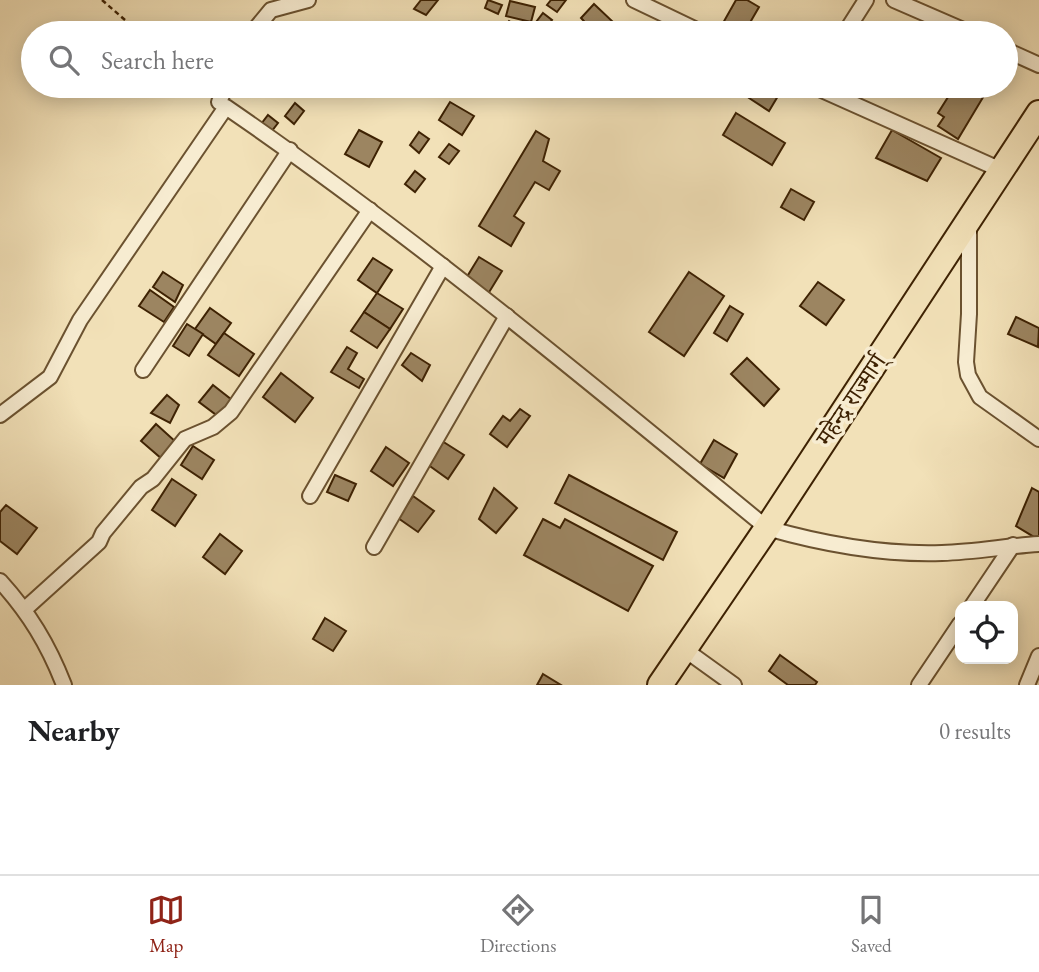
<!DOCTYPE html>
<meta charset="utf-8">
<style>
:root{--surface:#fff;--page:#f2f2f2;--text:#202124;--muted:#757577;--line:#e0e0e0;--accent:#8f2418}
body{margin:0;font-family:"EB Garamond","Noto Serif Devanagari",serif;background:var(--page);color:var(--text)}
.controls{position:absolute;right:21px;bottom:21px;display:grid;overflow:hidden;border-radius:14px;box-shadow:0 4px 18px #0003}
.controls button{width:63px;height:63px;display:grid;place-items:center;padding:0;border:0;border-bottom:2px solid var(--line);background:var(--surface);color:var(--text);font:35px sans-serif}
.list{margin:0;padding:0;list-style:none}
h2{display:flex;justify-content:space-between;align-items:center;height:91px;margin:0;padding:0 28px;font-size:30px}
h2 small{font-size:23px;font-weight:400;color:var(--muted)}
.icon{flex:none;width:38px;height:38px;fill:none;stroke:currentColor;stroke-width:2;stroke-linecap:round;stroke-linejoin:round}
.map{position:relative;flex:none;width:1039px;height:685px;overflow:hidden}
.search{position:absolute;background:var(--surface);box-shadow:0 4px 18px #0003;left:21px;right:21px;top:21px;height:77px;display:flex;align-items:center;gap:18px;box-sizing:border-box;padding:0 24px;border-radius:38px;color:var(--muted);font-size:26px}
.sheet{height:189px;background:var(--surface)}
nav{display:flex;justify-content:space-around;align-items:center;box-sizing:border-box;height:98px;border-top:2px solid var(--line);background:var(--surface);font-size:19px;color:var(--muted)}
nav a{display:grid;justify-items:center;gap:4px}
nav .on{color:var(--accent)}
.map>svg:first-child{display:block}
.building{fill:#9c8561;stroke:#3e2203;stroke-width:2}
.lines{fill:none;stroke-linecap:round;stroke-linejoin:round}
.street-casing{stroke:#6b5230;stroke-width:18}
.highway-casing{stroke:#3e2203;stroke-width:28}
.path{stroke:#3e2203;stroke-width:2.5;stroke-dasharray:5 3.5;stroke-linecap:butt}
.street{stroke:#f7ecd1;stroke-width:14}
.highway{stroke:#f2e1b8;stroke-width:24}
.labels{text-anchor:middle;stroke-width:7;stroke-linejoin:round;paint-order:stroke}
.street-label{font-size:24px;fill:#3e2203;stroke:#f7ecd1}
</style>
<div class="map">
<svg width="1039" height="685" viewBox="0 0 1039 685">
<rect width="100%" height="100%" fill="#f2e1b8"/>
<filter id="stains"><feTurbulence type="fractalNoise" baseFrequency=".00286" numOctaves="4"/><feColorMatrix values="0 0 0 0 .2 0 0 0 0 .09 0 0 0 0 .02 0 0 0 .5 -.17"/></filter>
<radialGradient id="worn" r=".72"><stop offset=".6" stop-color="#630" stop-opacity="0"/><stop offset="1" stop-color="#630" stop-opacity=".3"/></radialGradient>
<g class="building">
<path d="M421 0H438L426 15 414 9Z"/>
<path d="M488 0 502 5 498 14 485 8Z"/>
<path d="M551 0H566L557 12 547 5Z"/>
<path d="M736 0H747L759 7 744 33 723 23Z"/>
<path d="M510 1 535 7 531 22 506 16Z"/>
<path d="M594 4 612 21 603 33H595L581 18Z"/>
<path d="M543 13 552 20 542 33 533 26Z"/>
<path d="M509 21 518 27 514 33H499Z"/>
<path d="M756 86H784L769 111 749 98Z"/>
<path d="M955 86H982L988 89 958 139 938 126 944 117 938 113Z"/>
<path d="M450 102 474 116 462 135 439 120Z"/>
<path d="M295 103 304 111 294 124 285 116Z"/>
<path d="M736 113 785 143 772 165 723 135Z"/>
<path d="M268 115 278 123 268 136 258 128Z"/>
<path d="M359 130 382 142 369 167 345 154Z"/>
<path d="M892 130 941 158 927 181 876 158Z"/>
<path d="M536 131 549 139 543 161 560 171 549 190 535 182 514 216 524 223 511 246 479 226Z"/>
<path d="M419 132 429 139 419 153 410 145Z"/>
<path d="M449 144 459 151 449 164 439 157Z"/>
<path d="M415 171 425 179 415 192 405 184Z"/>
<path d="M791 189 814 202 804 220 781 207Z"/>
<path d="M479 257 502 271 488 294 465 280Z"/>
<path d="M373 258 392 270 377 293 358 280Z"/>
<path d="M163 272 183 285 175 302 153 287Z"/>
<path d="M689 272 724 296 684 356 649 332Z"/>
<path d="M818 282 844 300 826 325 800 306Z"/>
<path d="M150 290 174 307 164 322 139 306Z"/>
<path d="M377 293 403 309 390 329 364 312Z"/>
<path d="M730 306 743 314 727 341 714 333Z"/>
<path d="M210 308 231 323 216 344 195 329Z"/>
<path d="M364 312 390 329 377 348 351 331Z"/>
<path d="M1016 317 1039 328 1038 347 1008 334Z"/>
<path d="M187 324 203 334 189 356 173 346Z"/>
<path d="M224 333 254 354 239 376 208 355Z"/>
<path d="M347 347 357 353 348 369 364 379 359 388 331 372Z"/>
<path d="M411 353 430 365 422 381 402 365Z"/>
<path d="M747 358 779 389 764 406 731 374Z"/>
<path d="M281 373 313 398 295 422 263 397Z"/>
<path d="M213 385 232 400 219 417 199 402Z"/>
<path d="M167 395 179 405 170 423 151 413Z"/>
<path d="M520 409 530 416 507 447 490 434 503 416 510 421Z"/>
<path d="M156 424 177 443 162 459 141 441Z"/>
<path d="M714 440 737 454 724 478 700 464Z"/>
<path d="M442 441 464 455 448 479 427 464Z"/>
<path d="M193 446 214 460 202 479 181 465Z"/>
<path d="M386 447 409 463 393 486 371 471Z"/>
<path d="M335 475 356 484 348 501 327 492Z"/>
<path d="M569 475 677 532 663 560 555 503Z"/>
<path d="M172 479 196 495 175 526 152 510Z"/>
<path d="M494 488 517 508 496 533 479 519Z"/>
<path d="M1032 488 1039 492V540L1016 526Z"/>
<path d="M413 496 434 511 418 532 398 518Z"/>
<path d="M6 505 37 528 17 554 0 541V512Z"/>
<path d="M543 519 560 528 565 519 653 566 628 611 524 555Z"/>
<path d="M220 534 242 551 225 574 203 557Z"/>
<path d="M325 618 346 631 333 651 313 639Z"/>
<path d="M780 655 817 682 815 685H788L769 671Z"/>
<path d="M543 674 561 685H537Z"/>
</g>
<g class="lines">
<defs>
<g id="street">
<path d="M634 0 703 33"/>
<path d="M894 0 970 33"/>
<path d="M252 33 271 10 308 0"/>
<path d="M845 33 866 0"/>
<path d="M1006 50 1039 65"/>
<path d="M813 86 1001 170"/>
<path d="M219 102 226 86"/>
<path d="M969 224V314L966 362 968 375 980 397 1039 439"/>
<path d="M143 370 290 150"/>
<path d="M0 415 50 377 80 320 226 107C414 236 590 383 767 528 823 544 883 555 942 553 975 552 1007 546 1039 544"/>
<path d="M310 496 443 266"/>
<path d="M374 547 507 316"/>
<path d="M0 581C29 613 48 644 64 685"/>
<path d="M972 606 1013 545"/>
<path d="M25 609 99 542 103 533 141 487 153 479 185 439 213 427 231 412 370 210"/>
<path d="M684 649 734 685"/>
<path d="M919 685 960 624"/>
<path d="M1027 685 1039 656"/>
</g>
<path id="highway" d="M660 685 767 528 1039 113"/>
</defs>
<use href="#street" class="street-casing"/>
<use href="#highway" class="highway-casing"/>
<g class="path">
<path d="M102 0 140 33"/>
<path d="M201 86 207 91"/>
</g>
<use href="#street" class="street"/>
<use href="#highway" class="highway"/>
</g>
<g class="labels">
<g class="street-label">
<text transform="translate(851 400) rotate(-56)" y="8">महेन्द्र राज्मार्ग्</text>
</g>
</g>
<rect width="100%" height="100%" filter="url(#stains)"/>
<rect width="100%" height="100%" fill="url(#worn)"/>
</svg>
<div class="controls">
<button><svg class="icon" aria-label="locate" viewBox="0 0 24 24"><circle cx="12" cy="12" r="6"/><path d="M12 2v4M12 18v4M2 12h4M18 12h4"/></svg></button>
</div>
<div class="search"><svg class="icon" aria-label="search" viewBox="0 0 24 24"><circle cx="10" cy="10" r="6"/><path d="M15 15l6 6"/></svg>Search here</div>
</div>
<section class="sheet">
<h2>Nearby<small>0 results</small></h2>
<ul class="list">
</ul>
</section>
<nav>
<a class="on"><svg class="icon" aria-label="map" viewBox="0 0 24 24"><path d="M3 6l6-2 6 2 6-2v14l-6 2-6-2-6 2zM9 4v14M15 6v14"/></svg>Map</a>
<a><svg class="icon" aria-label="directions" viewBox="0 0 24 24"><path d="M12 3l9 9-9 9-9-9zM9 14v-3h6M13 9l2 2-2 2"/></svg>Directions</a>
<a><svg class="icon" aria-label="saved" viewBox="0 0 24 24"><path d="M7 4h10v16l-5-4-5 4z"/></svg>Saved</a>
</nav>
